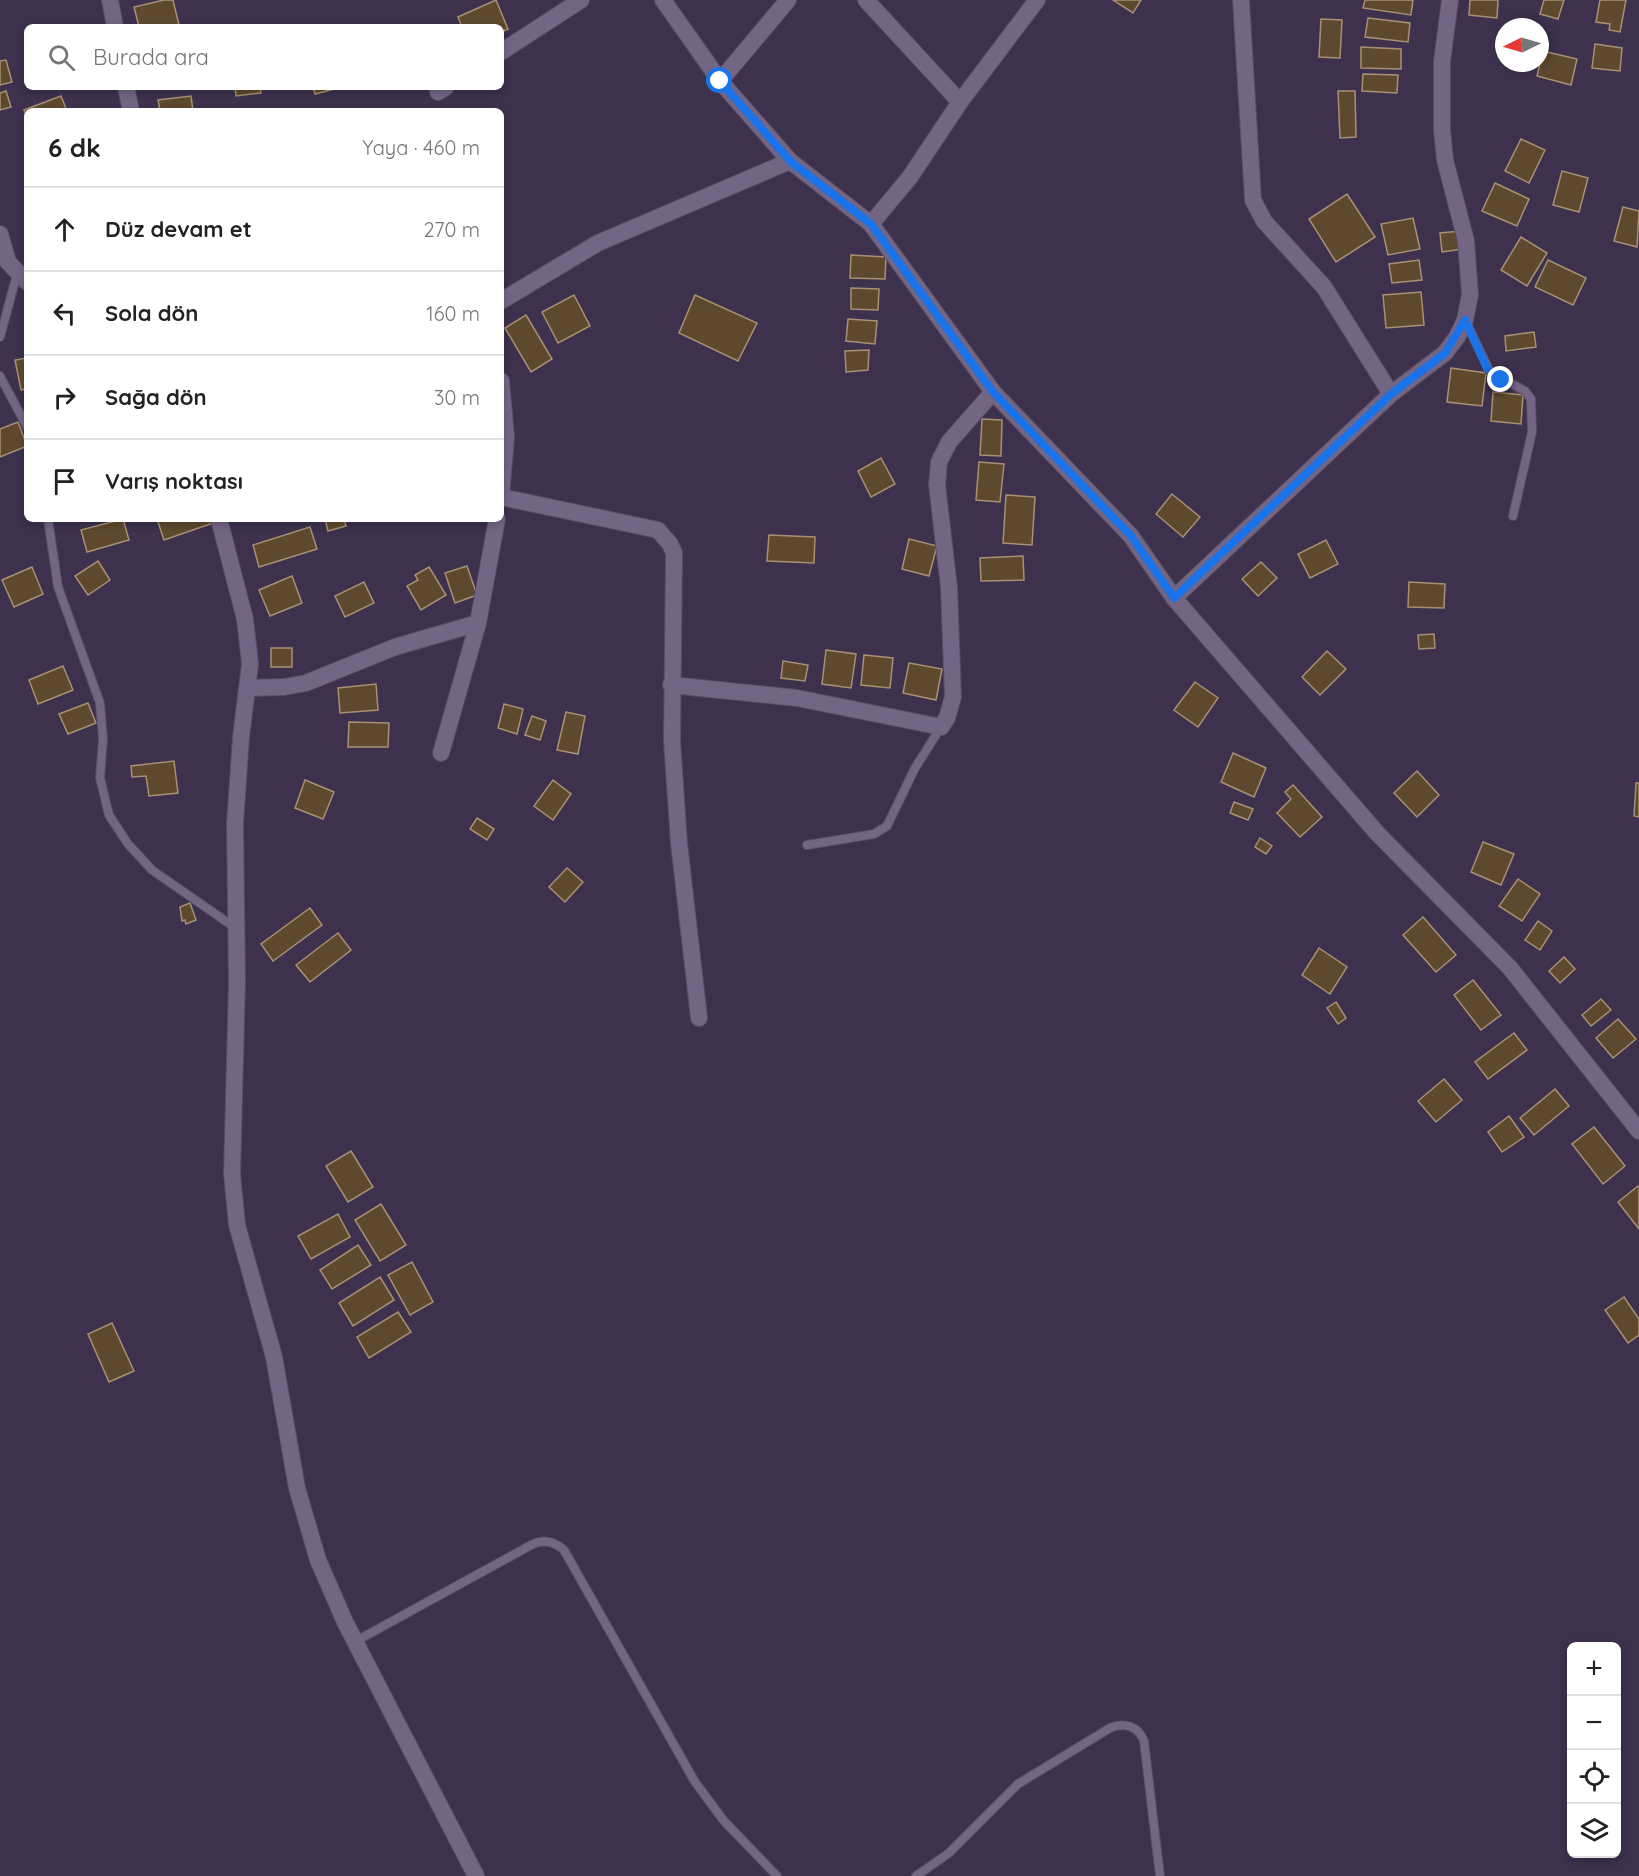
<!DOCTYPE html>
<html lang="tr">
<meta charset="utf-8">
<style>
:root{--surface:#fff;--page:#f2f2f2;--text:#222;--muted:#767676;--line:#e0e0e0}
body{margin:0;font-family:Quicksand,sans-serif;background:var(--page);color:var(--text)}
.controls{position:absolute;right:18px;bottom:18px;display:grid;overflow:hidden;border-radius:9px;box-shadow:0 3px 9px #0003}
.controls button{width:54px;height:54px;display:grid;place-items:center;padding:0;border:0;border-bottom:2px solid var(--line);background:var(--surface);color:var(--text);font:30px sans-serif}
.compass{position:absolute;left:1495px;top:18px;width:54px;height:54px;border-radius:50%;background:var(--surface);box-shadow:0 3px 9px #0003;rotate:265deg}
.stop{position:absolute;width:18px;height:18px;margin:-14px;border:4px solid #1a73e8;border-radius:50%;background:#fff}
.stop.end{background:#1a73e8;border-color:#fff;box-shadow:0 2px 6px #0008}
.list{margin:0;padding:0;list-style:none}
h2{display:flex;justify-content:space-between;align-items:center;height:78px;margin:0;padding:0 24px;font-size:26px}
h2 small{font-size:20px;font-weight:400;color:var(--muted)}
.list li{display:grid;grid-template-columns:39px 1fr auto;gap:18px;align-items:center;box-sizing:border-box;height:84px;padding:0 24px;border-top:2px solid var(--line)}
.list b{display:block;font-size:22px;white-space:nowrap}
.list em{font-size:20px;font-style:normal;color:var(--muted)}
.icon{flex:none;width:33px;height:33px;fill:none;stroke:currentColor;stroke-width:2;stroke-linecap:round;stroke-linejoin:round}
.map{position:relative;flex:none;width:1639px;height:1876px;overflow:hidden}
.search{position:absolute;background:var(--surface);box-shadow:0 3px 9px #0003;left:24px;top:24px;width:480px;height:66px;display:flex;align-items:center;gap:15px;box-sizing:border-box;padding:0 21px;border-radius:9px;color:var(--muted);font-size:22px}
.panel{position:absolute;background:var(--surface);box-shadow:0 3px 9px #0003;left:24px;top:108px;width:480px;height:414px;border-radius:9px}
.map>svg:first-child{display:block}
.building{fill:#5e492e;stroke:#a89074;stroke-width:1.5}
.lines{fill:none;stroke-linecap:round;stroke-linejoin:round}
.lane-casing{stroke:#564d63;stroke-width:10}
.street-casing{stroke:#564d63;stroke-width:18}
.lane{stroke:#736685;stroke-width:8}
.street{stroke:#736685;stroke-width:16}
.route{stroke:#1a73e8;stroke-width:8}
</style>
<div class="map">
<svg width="1639" height="1876" viewBox="0 0 1639 1876">
<rect width="100%" height="100%" fill="#3d314d"/>
<g class="building">
<path d="M164 0H173L179 25 139 27 134 7Z"/>
<path d="M496 0 508 29 501 32V27H462L458 17Z"/>
<path d="M1113 0H1141L1133 13Z"/>
<path d="M1365 0H1413L1411 15 1363 8Z"/>
<path d="M1470 0H1498L1497 18 1469 15Z"/>
<path d="M1544 0H1564L1558 19 1540 14Z"/>
<path d="M1600 0H1626L1620 32 1609 30 1610 24 1596 22Z"/>
<path d="M1368 18 1410 23 1408 42 1365 37Z"/>
<path d="M1321 19 1342 20 1340 58 1319 57Z"/>
<path d="M1595 44 1622 48 1620 71 1592 68Z"/>
<path d="M1361 47 1401 49V69L1361 68Z"/>
<path d="M1543 51 1577 59 1571 85 1537 76Z"/>
<path d="M6 60 12 82 0 85V61Z"/>
<path d="M1363 74 1398 75 1397 93 1362 91Z"/>
<path d="M235 87H260L261 93 236 96Z"/>
<path d="M313 87H342L315 94Z"/>
<path d="M6 91 11 107 0 110V93Z"/>
<path d="M1338 91H1355L1356 137 1340 138Z"/>
<path d="M61 96 67 111H27V118L24 110Z"/>
<path d="M191 96 193 111H160L158 100Z"/>
<path d="M1521 139 1545 150 1529 183 1505 171Z"/>
<path d="M1562 171 1588 178 1579 212 1553 205Z"/>
<path d="M1495 183 1529 199 1517 226 1482 211Z"/>
<path d="M1347 194 1375 237 1336 262 1309 219Z"/>
<path d="M1623 207 1639 211 1637 247 1614 241Z"/>
<path d="M25 216H27V243Z"/>
<path d="M1413 218 1420 249 1388 255 1381 224Z"/>
<path d="M1461 231 1463 249 1442 252 1440 233Z"/>
<path d="M1521 237 1547 253 1527 286 1501 270Z"/>
<path d="M851 255 886 257 885 279 850 278Z"/>
<path d="M1419 260 1422 280 1392 283 1389 264Z"/>
<path d="M1548 260 1586 278 1573 305 1535 287Z"/>
<path d="M851 288 879 289 878 310 851 309Z"/>
<path d="M1421 292 1424 325 1386 328 1383 295Z"/>
<path d="M574 295 590 326 558 343 542 312Z"/>
<path d="M695 295 757 323 738 361 679 333Z"/>
<path d="M526 315 552 359 531 372 505 328Z"/>
<path d="M848 319 877 321 875 344 846 341Z"/>
<path d="M1534 332 1536 347 1506 351 1505 336Z"/>
<path d="M869 350 868 370 846 372 845 351Z"/>
<path d="M27 358V389L21 390 15 360Z"/>
<path d="M1451 368 1486 373 1482 406 1447 402Z"/>
<path d="M1493 392 1523 395 1521 424 1491 421Z"/>
<path d="M982 419 1002 420 1001 456 980 455Z"/>
<path d="M18 422 27 446 0 457V429Z"/>
<path d="M881 458 895 484 871 497 858 471Z"/>
<path d="M979 462 1004 464 1000 502 976 500Z"/>
<path d="M1172 494 1200 517 1183 537 1156 514Z"/>
<path d="M1006 495 1035 497 1032 545 1003 543Z"/>
<path d="M123 519 129 540 87 552 81 530Z"/>
<path d="M157 519H211L213 523 164 540Z"/>
<path d="M325 519H344L346 526 328 531Z"/>
<path d="M310 527 317 549 259 567 253 545Z"/>
<path d="M769 535 815 537 814 563 767 561Z"/>
<path d="M909 539 937 546 929 576 902 569Z"/>
<path d="M1326 540 1338 564 1310 578 1298 554Z"/>
<path d="M1023 556 1024 580 981 581 980 558Z"/>
<path d="M98 561 110 580 88 595 75 576Z"/>
<path d="M1261 562 1277 578 1258 596 1242 579Z"/>
<path d="M467 566 477 595 455 603 445 573Z"/>
<path d="M32 567 43 594 14 607 2 580Z"/>
<path d="M429 567 446 595 421 610 407 586 418 580 415 575Z"/>
<path d="M292 576 302 603 270 616 259 590Z"/>
<path d="M364 582 374 603 345 617 335 596Z"/>
<path d="M1409 582 1445 584 1444 608 1408 607Z"/>
<path d="M1434 634 1435 648 1419 649 1418 635Z"/>
<rect x="271" y="648" width="21" height="19"/>
<path d="M826 650 856 654 851 688 822 684Z"/>
<path d="M1327 651 1346 669 1320 695 1302 677Z"/>
<path d="M864 655 893 658 890 688 861 685Z"/>
<path d="M783 661 808 665 805 681 781 678Z"/>
<path d="M909 663 942 669 936 700 903 693Z"/>
<path d="M63 666 73 690 38 704 29 680Z"/>
<path d="M1195 682 1218 698 1198 727 1174 710Z"/>
<path d="M376 684 378 710 340 713 338 688Z"/>
<path d="M88 703 96 723 68 734 59 714Z"/>
<path d="M504 704 523 709 517 734 498 728Z"/>
<path d="M566 712 585 716 578 754 557 750Z"/>
<path d="M532 716 546 721 540 740 525 735Z"/>
<path d="M349 722 389 723 388 747H348Z"/>
<path d="M1233 753 1266 768 1254 797 1221 782Z"/>
<path d="M174 761 178 793 149 796 146 776 132 777 131 766Z"/>
<path d="M1417 771 1439 795 1417 817 1394 793Z"/>
<path d="M305 780 334 792 323 819 295 808Z"/>
<path d="M553 780 571 794 553 820 534 806Z"/>
<path d="M1636 783H1639V817L1634 816Z"/>
<path d="M1293 785 1322 817 1300 837 1277 813 1291 799 1285 792Z"/>
<path d="M1234 802 1253 809 1248 820 1230 813Z"/>
<path d="M477 818 494 829 487 840 470 829Z"/>
<path d="M1260 838 1272 846 1266 854 1255 847Z"/>
<path d="M1483 842 1514 854 1501 885 1471 872Z"/>
<path d="M567 868 583 882 565 902 549 887Z"/>
<path d="M1518 879 1540 894 1522 921 1499 906Z"/>
<path d="M190 903 196 920 186 924 185 920 182 921 180 907Z"/>
<path d="M310 908 322 925 273 961 261 944Z"/>
<path d="M1423 917 1456 955 1436 972 1403 935Z"/>
<path d="M1538 921 1552 931 1540 950 1525 940Z"/>
<path d="M338 933 351 950 310 982 296 965Z"/>
<path d="M1319 948 1347 967 1330 994 1302 975Z"/>
<path d="M1564 957 1575 969 1560 983 1549 971Z"/>
<path d="M1473 980 1501 1015 1481 1030 1454 995Z"/>
<path d="M1601 999 1611 1010 1591 1026 1582 1015Z"/>
<path d="M1336 1002 1346 1018 1338 1024 1327 1008Z"/>
<path d="M1618 1019 1636 1039 1613 1058 1596 1038Z"/>
<path d="M1514 1033 1527 1050 1488 1079 1475 1062Z"/>
<path d="M1444 1079 1462 1100 1436 1122 1418 1101Z"/>
<path d="M1555 1089 1569 1106 1534 1135 1520 1118Z"/>
<path d="M1509 1116 1524 1137 1502 1152 1488 1132Z"/>
<path d="M1594 1127 1625 1166 1603 1184 1572 1144Z"/>
<path d="M351 1151 373 1187 348 1202 326 1166Z"/>
<path d="M1638 1186 1639 1187V1229L1618 1202Z"/>
<path d="M381 1204 406 1245 380 1261 355 1220Z"/>
<path d="M338 1214 350 1237 311 1259 298 1236Z"/>
<path d="M358 1245 371 1265 332 1289 320 1270Z"/>
<path d="M412 1262 433 1302 410 1315 388 1275Z"/>
<path d="M380 1277 394 1300 353 1326 339 1303Z"/>
<path d="M1624 1297 1639 1319V1335L1628 1343 1605 1310Z"/>
<path d="M398 1312 411 1332 369 1358 357 1337Z"/>
<path d="M112 1323 134 1371 109 1382 88 1334Z"/>
</g>
<g class="lines">
<defs>
<g id="lane">
<path d="M1465 320 1490 372 1525 391 1531 399 1532 432 1513 516"/>
<path d="M0 337 17 274"/>
<path d="M0 376 27 427"/>
<path d="M48 519 58 587 100 703 103 739 100 778 109 815 128 844 152 870 237 929"/>
<path d="M807 845 874 834 887 826 915 768 941 727"/>
<path d="M356 1641 533 1544C544 1539 555 1542 564 1550L695 1782 724 1821 777 1876"/>
<path d="M916 1876 949 1853 1018 1784 1110 1728C1125 1722 1138 1726 1144 1741L1160 1876"/>
</g>
<g id="street">
<path d="M110 0 115 27"/>
<path d="M663 0 720 81 790 161 871 224 993 392 1131 536 1174 598 1377 833 1510 968 1639 1131"/>
<path d="M866 0 960 102"/>
<path d="M1241 0 1253 200 1264 221 1324 287 1391 394"/>
<path d="M501 52 581 0"/>
<path d="M720 81 788 0"/>
<path d="M126 87 131 111"/>
<path d="M438 92 446 87"/>
<path d="M871 224 910 177 960 102 1037 0"/>
<path d="M0 234 8 262 27 282"/>
<path d="M501 301 598 243 790 161"/>
<path d="M501 381 506 437 501 496"/>
<path d="M501 497 658 530 670 544 674 553 672 741 679 843 699 1018"/>
<path d="M219 519 245 619 250 664 241 737 235 824 237 982 232 1174 237 1225 274 1357 297 1488 318 1560 345 1622 476 1876"/>
<path d="M1174 598 1391 394 1445 353 1457 337 1465 320 1470 295 1466 241 1445 160 1442 130V62L1450 0"/>
<path d="M671 685 797 698 941 727 947 718 953 697 949 587 937 485 939 462 949 442 993 392"/>
<path d="M249 688 284 687 306 683 395 647 478 623"/>
<path d="M441 753 478 623 497 519"/>
</g>
</defs>
<use href="#lane" class="lane-casing"/>
<use href="#street" class="street-casing"/>
<use href="#lane" class="lane"/>
<use href="#street" class="street"/>
</g>
<g class="lines">
<path class="route" d="M720 81 790 161 871 224 993 392 1131 536 1174 598 1391 394 1445 353 1465 320 1487 368 1501 380"/>
</g>
</svg>
<div class="controls">
<button>+</button>
<button>−</button>
<button><svg class="icon" aria-label="locate" viewBox="0 0 24 24"><circle cx="12" cy="12" r="6"/><path d="M12 2v4M12 18v4M2 12h4M18 12h4"/></svg></button>
<button><svg class="icon" aria-label="layers" viewBox="0 0 24 24"><path d="M12 4l9 5-9 5-9-5zM3 14l9 5 9-5"/></svg></button>
</div>
<svg class="compass" viewBox="-18 -18 36 36"><path d="M0-13l5 13h-10z" fill="#e53935"/><path d="M0 13l5-13h-10z" fill="#767676"/></svg>
<div class="stop" style="left:720px;top:81px"></div>
<div class="stop end" style="left:1501px;top:380px"></div>
<div class="search"><svg class="icon" aria-label="search" viewBox="0 0 24 24"><circle cx="10" cy="10" r="6"/><path d="M15 15l6 6"/></svg>Burada ara</div>
<section class="panel">
<h2>6 dk<small>Yaya · 460 m</small></h2>
<ul class="list">
<li><svg class="icon" aria-label="ahead" viewBox="0 0 24 24"><path d="M12 20V5M6 11l6-6 6 6"/></svg><div><b>Düz devam et</b></div><em>270 m</em></li>
<li><svg class="icon" aria-label="left" viewBox="0 0 24 24"><path d="M17 20v-9H6M10 6l-5 5 5 5"/></svg><div><b>Sola dön</b></div><em>160 m</em></li>
<li><svg class="icon" aria-label="right" viewBox="0 0 24 24"><path d="M7 20v-9h11M14 6l5 5-5 5"/></svg><div><b>Sağa dön</b></div><em>30 m</em></li>
<li><svg class="icon" aria-label="arrive" viewBox="0 0 24 24"><path d="M6 21V4h12l-3 4 3 4H6"/></svg><div><b>Varış noktası</b></div></li>
</ul>
</section>
</div>
